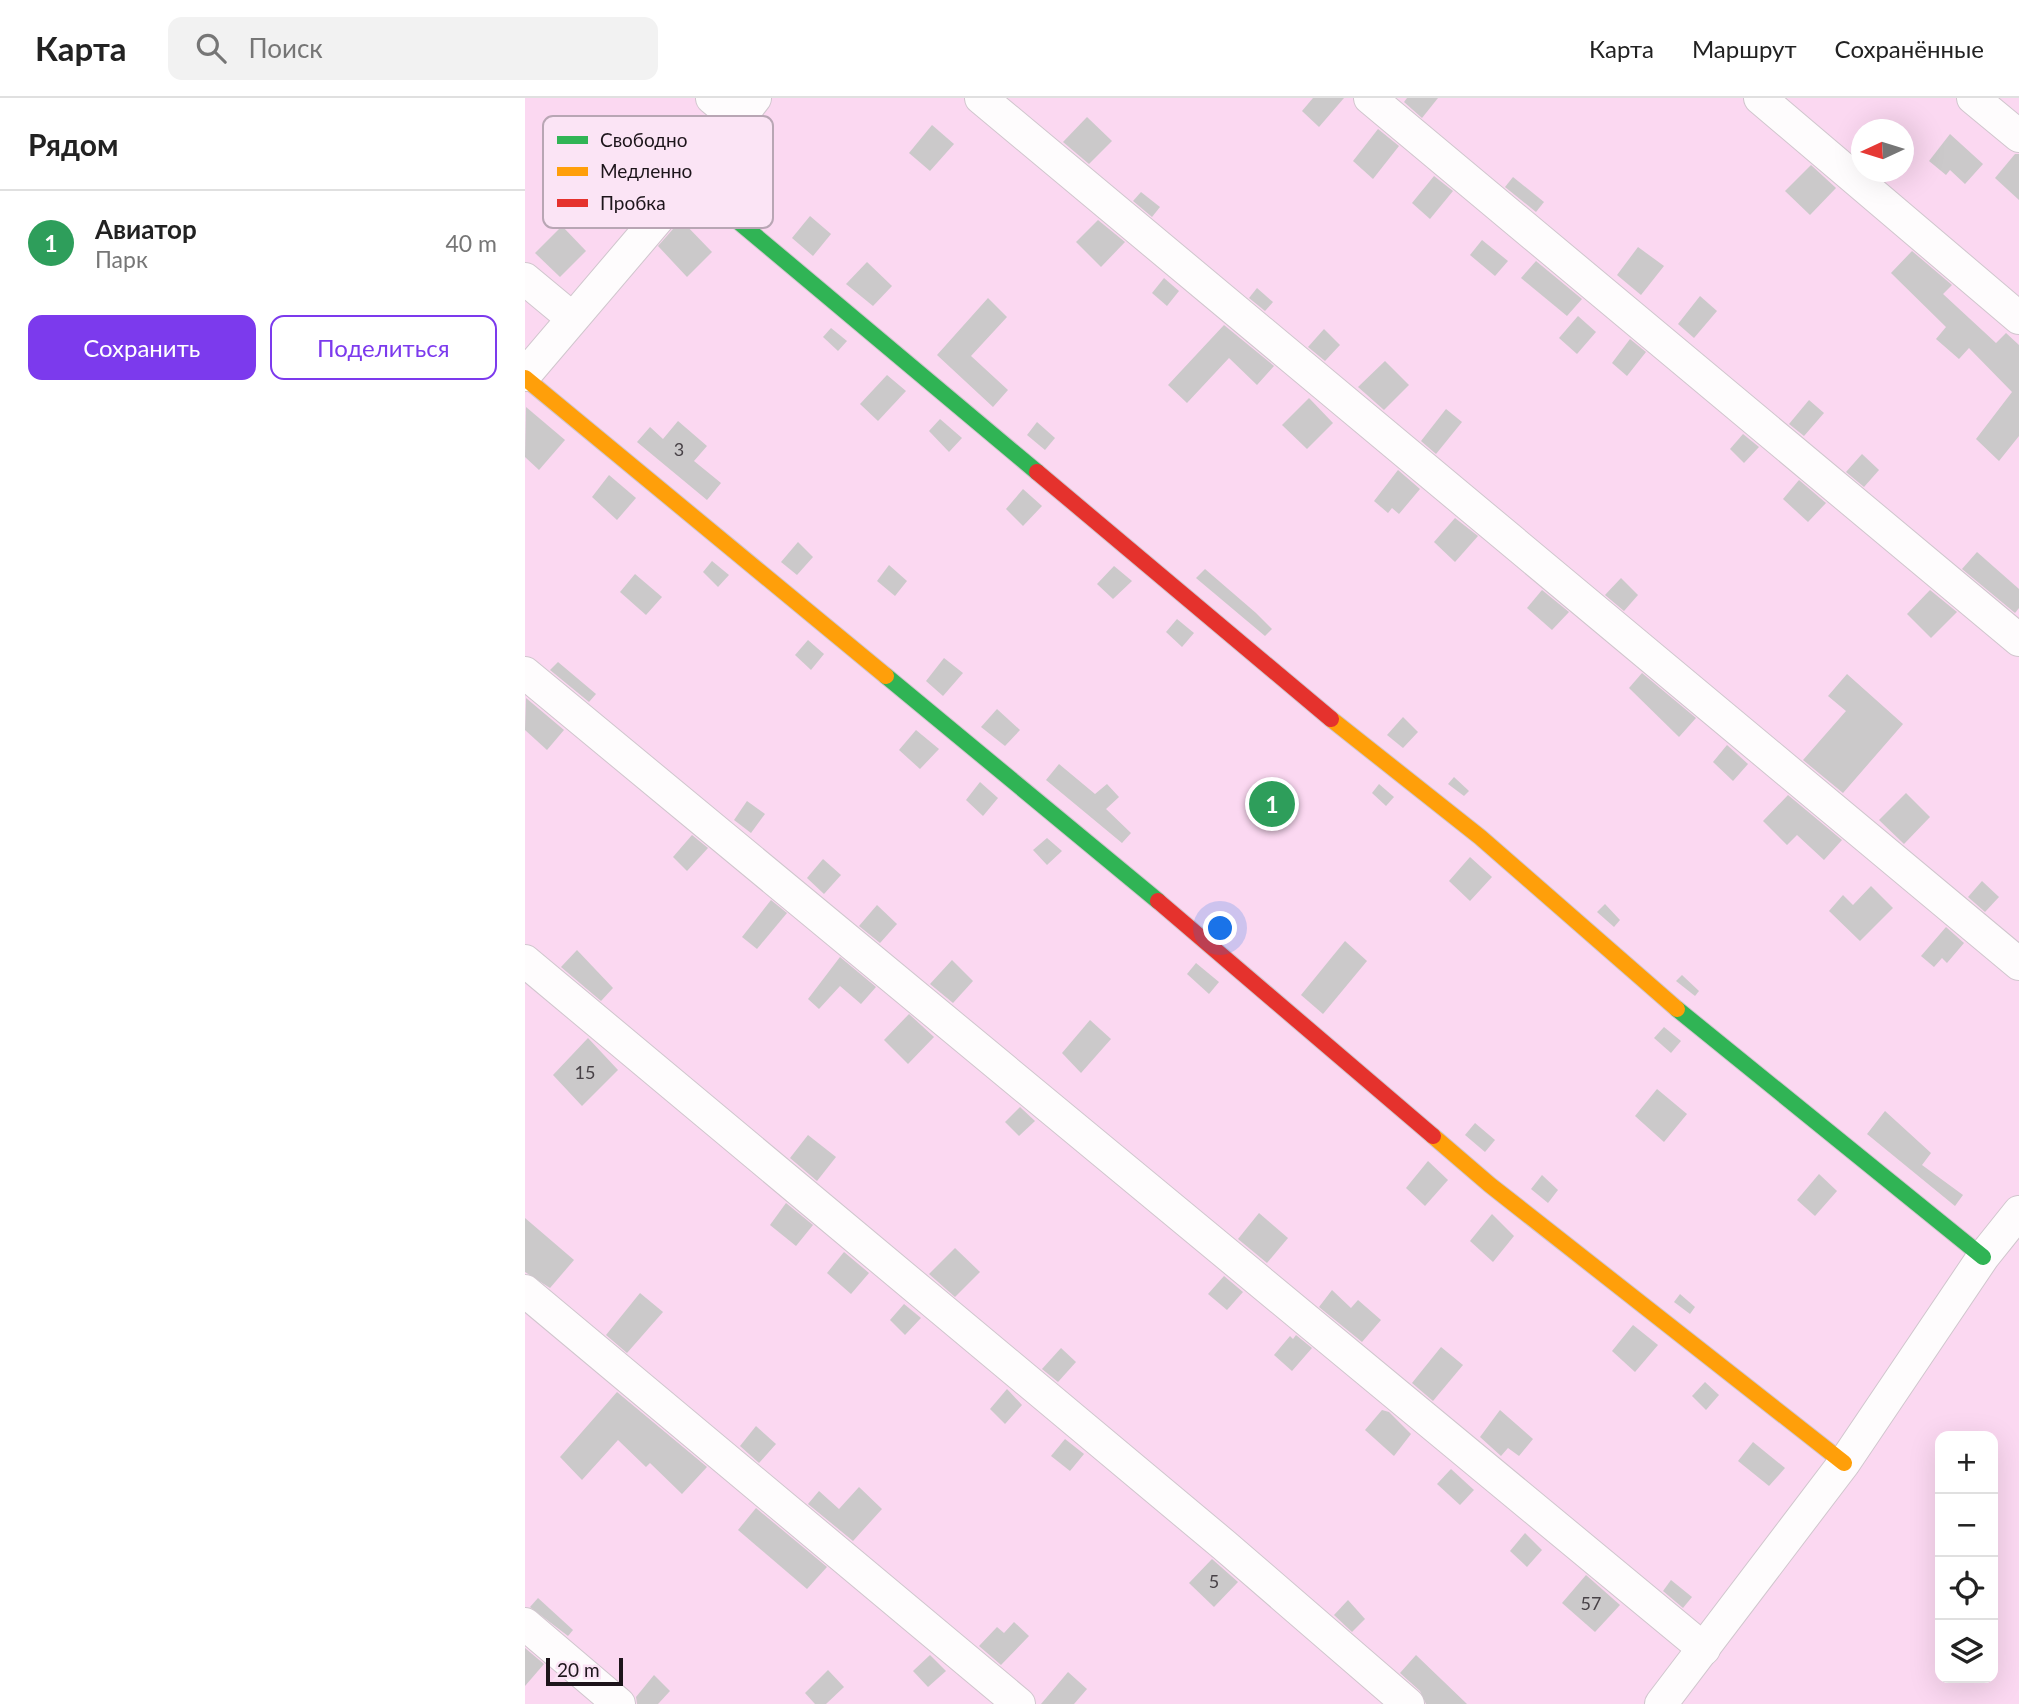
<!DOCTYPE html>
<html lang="ru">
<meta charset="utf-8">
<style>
:root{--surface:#fff;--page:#f2f2f2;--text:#222;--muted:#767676;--line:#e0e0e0;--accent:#7c3aed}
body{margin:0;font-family:Lato,sans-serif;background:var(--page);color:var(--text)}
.controls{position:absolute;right:21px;bottom:21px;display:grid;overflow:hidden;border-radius:14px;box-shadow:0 7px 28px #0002}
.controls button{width:63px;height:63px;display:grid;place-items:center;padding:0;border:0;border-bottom:2px solid var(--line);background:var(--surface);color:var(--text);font:35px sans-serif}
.compass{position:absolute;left:1326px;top:21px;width:63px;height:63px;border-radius:50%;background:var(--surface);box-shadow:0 7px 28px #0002;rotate:266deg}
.scale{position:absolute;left:21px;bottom:18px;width:77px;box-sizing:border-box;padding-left:7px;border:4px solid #1d151b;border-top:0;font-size:19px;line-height:24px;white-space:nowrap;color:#1d151b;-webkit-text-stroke:5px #fbe4f5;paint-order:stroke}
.you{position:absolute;left:696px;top:831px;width:24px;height:24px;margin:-18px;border:5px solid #fff;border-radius:50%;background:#1a73e8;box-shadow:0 0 0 10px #1a73e833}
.badge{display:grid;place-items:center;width:46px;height:46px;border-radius:50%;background:var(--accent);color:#fff;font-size:23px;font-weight:700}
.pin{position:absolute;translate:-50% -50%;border:4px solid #fff;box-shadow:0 2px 7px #0006}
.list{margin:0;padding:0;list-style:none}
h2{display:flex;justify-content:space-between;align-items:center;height:91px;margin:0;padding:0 28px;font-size:30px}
h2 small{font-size:23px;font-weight:400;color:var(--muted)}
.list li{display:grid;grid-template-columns:46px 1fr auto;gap:21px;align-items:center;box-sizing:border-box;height:105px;padding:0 28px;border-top:2px solid var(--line)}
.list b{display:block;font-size:26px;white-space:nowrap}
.list p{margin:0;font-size:23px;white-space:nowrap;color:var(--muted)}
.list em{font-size:23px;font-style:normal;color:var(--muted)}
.actions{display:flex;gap:14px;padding:21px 28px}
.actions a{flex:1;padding:16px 0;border:2px solid var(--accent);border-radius:14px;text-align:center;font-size:24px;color:var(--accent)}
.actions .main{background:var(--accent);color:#fff}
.icon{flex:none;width:38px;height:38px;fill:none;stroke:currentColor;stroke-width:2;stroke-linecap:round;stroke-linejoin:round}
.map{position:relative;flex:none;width:1494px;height:1606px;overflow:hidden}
header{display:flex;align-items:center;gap:42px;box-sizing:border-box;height:98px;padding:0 35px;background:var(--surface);border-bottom:2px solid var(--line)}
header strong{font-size:33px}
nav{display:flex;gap:38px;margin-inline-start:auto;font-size:24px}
.search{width:490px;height:63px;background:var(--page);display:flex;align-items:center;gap:18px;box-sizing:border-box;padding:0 24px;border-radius:14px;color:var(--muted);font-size:26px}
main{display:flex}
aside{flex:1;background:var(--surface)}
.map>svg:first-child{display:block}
.green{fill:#fbd8f1;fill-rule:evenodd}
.building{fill:#cbc9ca}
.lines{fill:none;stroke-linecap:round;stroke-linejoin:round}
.street-casing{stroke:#d0c6cd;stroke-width:34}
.fast-casing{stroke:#d0c6cd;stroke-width:18}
.slow-casing{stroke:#d0c6cd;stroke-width:18}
.jam-casing{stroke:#d0c6cd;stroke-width:18}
.street{stroke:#fefcfd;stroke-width:32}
.fast{stroke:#30b455;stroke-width:16}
.slow{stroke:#ff9f0a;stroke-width:16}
.jam{stroke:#e5322d;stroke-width:16}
.labels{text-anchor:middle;stroke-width:6;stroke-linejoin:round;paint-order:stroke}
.number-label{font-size:18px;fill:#484247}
.key{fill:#fbe4f5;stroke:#b8a6b4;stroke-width:2}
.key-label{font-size:19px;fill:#1d151b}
</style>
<header>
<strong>Карта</strong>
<div class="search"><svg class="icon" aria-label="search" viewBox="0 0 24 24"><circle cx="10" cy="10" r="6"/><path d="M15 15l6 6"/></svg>Поиск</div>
<nav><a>Карта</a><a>Маршрут</a><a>Сохранённые</a></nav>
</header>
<main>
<aside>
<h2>Рядом<small></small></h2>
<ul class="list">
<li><span class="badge" style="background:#2e9e5b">1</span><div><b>Авиатор</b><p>Парк</p></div><em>40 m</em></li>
</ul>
<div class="actions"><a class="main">Сохранить</a><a>Поделиться</a></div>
</aside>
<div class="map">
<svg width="1494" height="1606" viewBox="0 0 1494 1606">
<rect width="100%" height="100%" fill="#f6e9f2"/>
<path class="green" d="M0 0H1494V1606H0ZM1336 32H1378V74H1336ZM1415 1338H1468V1580H1415Z"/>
<g class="building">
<path d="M788 0H819L794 29 777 13Z"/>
<path d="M882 0H913L897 20 879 4Z"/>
<path d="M562 19 587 43 564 66 538 44Z"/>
<path d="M407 27 429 46 405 73 384 55Z"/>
<path d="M853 31 874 48 848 81 828 63Z"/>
<path d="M1425 36 1458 66 1440 86 1425 72 1421 77 1404 63Z"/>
<path d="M1490 56H1494V102L1470 80Z"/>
<path d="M1286 67 1311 90 1285 117 1260 93Z"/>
<path d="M909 78 928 93 905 121 887 105Z"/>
<path d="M988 79 1019 104 1011 114 980 89Z"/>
<path d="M616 94 635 109 627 119 608 103Z"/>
<path d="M285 118 306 136 288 158 267 140Z"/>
<path d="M156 122 187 154 162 179 133 148Z"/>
<path d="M573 122 600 144 576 169 551 144Z"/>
<path d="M37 128 61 153 35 179 10 155Z"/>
<path d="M957 142 983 163 970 178 945 157Z"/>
<path d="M1113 149 1139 168 1116 197 1092 177Z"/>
<path d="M1387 153 1427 187 1418 196 1471 245 1481 235 1494 247V338L1474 363 1451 341 1487 294 1444 250 1434 261 1411 241 1421 229 1366 175Z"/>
<path d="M1011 163 1057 201 1042 218 996 180Z"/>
<path d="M342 164 367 188 348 208 321 186Z"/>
<path d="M639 180 654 193 642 208 627 195Z"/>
<path d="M732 190 748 204 740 213 724 200Z"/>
<path d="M1175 198 1192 213 1169 240 1153 226Z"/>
<path d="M463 200 482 219 446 258 483 292 468 309 412 257Z"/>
<path d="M1053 218 1071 234 1052 256 1034 240Z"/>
<path d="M699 227 749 268 732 287 704 260 662 305 643 287Z"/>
<path d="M306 230 322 243 313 253 298 239Z"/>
<path d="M799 231 815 247 800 263 783 249Z"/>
<path d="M1105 241 1121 254 1102 278 1087 265Z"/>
<path d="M860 263 884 287 859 312 833 289Z"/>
<path d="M362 277 381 293 353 323 335 306Z"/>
<path d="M784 300 808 325 782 351 757 327Z"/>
<path d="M1284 302 1299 315 1279 338 1264 326Z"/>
<path d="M1 309 40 342 14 372 0 359Z"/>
<path d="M921 311 937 324 911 356 896 343Z"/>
<path d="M415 321 437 340 424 354 404 333Z"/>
<path d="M153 323 182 348 169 363 196 385 182 402 112 344 125 329 138 341Z"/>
<path d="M512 324 530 340 520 352 502 337Z"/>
<path d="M1218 336 1234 349 1219 365 1205 351Z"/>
<path d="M1337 356 1354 372 1339 389 1321 374Z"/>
<path d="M873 372 895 391 874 416 867 410 863 415 849 403Z"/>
<path d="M84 377 111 400 92 422 67 399Z"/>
<path d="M1274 382 1301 405 1283 424 1258 401Z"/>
<path d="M498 391 517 408 498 428 481 411Z"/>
<path d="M930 420 953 438 930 464 909 444Z"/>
<path d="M273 444 288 459 272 477 256 464Z"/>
<path d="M1452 454 1494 491V510L1490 515 1437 471Z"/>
<path d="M187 463 204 477 193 489 178 474Z"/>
<path d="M364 467 382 483 370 498 352 483Z"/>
<path d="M589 468 607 483 588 501 572 486Z"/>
<path d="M680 471 731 515 747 531 740 538 671 480Z"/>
<path d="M110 476 137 499 121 517 95 494Z"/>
<path d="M1096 480 1113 497 1099 513 1080 497Z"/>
<path d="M1017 492 1044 514 1027 532 1002 510Z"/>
<path d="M1405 492 1432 514 1406 540 1382 516Z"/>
<path d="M652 521 669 535 657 549 641 534Z"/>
<path d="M283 542 299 556 286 572 270 557Z"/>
<path d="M419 560 438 575 418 598 401 583Z"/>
<path d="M33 564 71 596 64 604 25 572Z"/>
<path d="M1117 575 1171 620 1154 639 1104 590Z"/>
<path d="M1322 576 1378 626 1318 695 1278 662 1321 613 1303 598Z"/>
<path d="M1 600 39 632 22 652 0 632Z"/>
<path d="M472 611 495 632 480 648 456 629Z"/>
<path d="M878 619 893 634 878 650 862 637Z"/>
<path d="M391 632 414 651 395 671 374 652Z"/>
<path d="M1202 647 1223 666 1208 683 1188 664Z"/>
<path d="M534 666 570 696 582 686 594 699 581 711 606 735 597 745 521 682Z"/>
<path d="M929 679 944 693 939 698 923 686Z"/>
<path d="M455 684 473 700 458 718 441 702Z"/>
<path d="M854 686 869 699 861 708 847 695Z"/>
<path d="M1381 695 1405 719 1379 746 1354 722Z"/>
<path d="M1263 697 1317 742 1299 762 1272 737 1262 747 1238 723Z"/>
<path d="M222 703 240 716 226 735 209 722Z"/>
<path d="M167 737 183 750 162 773 148 759Z"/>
<path d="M522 740 537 753 522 767 508 752Z"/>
<path d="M945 759 967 779 945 803 924 783Z"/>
<path d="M298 761 316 777 299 796 282 780Z"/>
<path d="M1457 783 1474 799 1460 814 1443 799Z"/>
<path d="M1346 788 1368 810 1335 843 1304 813 1318 797 1328 807Z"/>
<path d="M246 802 262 815 232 851 217 839Z"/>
<path d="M1080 806 1095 822 1089 829 1072 814Z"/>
<path d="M352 807 372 826 355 845 334 828Z"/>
<path d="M1421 829 1439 845 1422 865 1417 860 1409 869 1396 858Z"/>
<path d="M820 843 842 863 798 916 776 897Z"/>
<path d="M52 852 88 890 76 903 36 869Z"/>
<path d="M315 859 351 889 336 906 315 888 294 911 283 901Z"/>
<path d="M427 862 448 883 428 905 405 886Z"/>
<path d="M671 865 694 884 684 896 662 876Z"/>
<path d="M1157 877 1174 893 1170 898 1151 883Z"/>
<path d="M384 916 409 939 383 966 359 942Z"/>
<path d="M565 922 586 941 556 975 537 955Z"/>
<path d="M1139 929 1156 943 1146 955 1129 940Z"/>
<path d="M63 940 93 972 57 1008 28 977Z"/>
<path d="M1132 991 1162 1016 1139 1044 1110 1018Z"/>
<path d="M495 1009 510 1023 494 1038 480 1024Z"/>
<path d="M1360 1013 1406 1055 1397 1067 1438 1097 1430 1108 1342 1036Z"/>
<path d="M950 1025 970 1042 960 1054 940 1037Z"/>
<path d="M283 1037 311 1059 292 1083 265 1060Z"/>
<path d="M903 1063 923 1082 900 1108 881 1090Z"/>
<path d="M1294 1076 1312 1093 1290 1118 1272 1102Z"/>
<path d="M1017 1077 1033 1092 1023 1105 1006 1091Z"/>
<path d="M261 1105 288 1127 271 1148 245 1127Z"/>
<path d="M734 1115 763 1140 742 1165 713 1141Z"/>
<path d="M967 1116 989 1138 968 1164 945 1143Z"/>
<path d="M0 1120 49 1162 25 1190 0 1174Z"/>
<path d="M430 1150 455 1174 430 1199 404 1176Z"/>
<path d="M319 1154 344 1175 326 1196 302 1175Z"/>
<path d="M699 1178 718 1194 702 1212 683 1196Z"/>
<path d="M807 1192 826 1210 833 1202 856 1222 837 1244 794 1209Z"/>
<path d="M115 1195 138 1214 102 1255 81 1237Z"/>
<path d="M1155 1196 1170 1209 1165 1216 1149 1204Z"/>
<path d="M379 1206 396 1220 380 1237 365 1222Z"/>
<path d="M1108 1227 1133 1247 1110 1274 1087 1253Z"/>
<path d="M771 1237 787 1250 767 1273 749 1257 765 1238 768 1241Z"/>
<path d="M916 1249 938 1267 908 1303 887 1285Z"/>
<path d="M536 1250 551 1264 533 1284 517 1271Z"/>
<path d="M1180 1284 1194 1297 1181 1312 1167 1298Z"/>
<path d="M482 1291 497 1307 480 1326 465 1311Z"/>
<path d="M92 1294 182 1369 157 1396 125 1365 121 1369 93 1342 57 1382 35 1359Z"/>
<path d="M857 1312 864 1314 886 1336 869 1358 840 1332Z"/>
<path d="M975 1312 1008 1341 994 1358 983 1350 976 1358 955 1339Z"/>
<path d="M231 1328 251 1346 234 1365 215 1348Z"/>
<path d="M540 1341 559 1356 545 1373 526 1358Z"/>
<path d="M1228 1344 1260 1370 1244 1388 1213 1363Z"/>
<path d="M926 1371 949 1392 935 1407 912 1386Z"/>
<path d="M334 1389 357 1411 328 1443 283 1406 294 1393 314 1411Z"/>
<path d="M231 1410 302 1469 282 1491 213 1432Z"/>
<path d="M1000 1435 1017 1452 1002 1469 985 1453Z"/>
<path d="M687 1461 713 1484 689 1509 664 1485Z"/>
<path d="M1061 1477 1095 1507 1070 1534 1037 1505Z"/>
<path d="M1146 1482 1167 1499 1158 1510 1138 1493Z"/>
<path d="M13 1500 48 1532 43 1538 5 1509Z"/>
<path d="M823 1502 840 1521 827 1534 809 1517Z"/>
<path d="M489 1524 504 1538 476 1567 454 1548 472 1529 479 1535Z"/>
<path d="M0 1550 19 1566 0 1588Z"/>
<path d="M405 1557 421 1573 403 1589 388 1573Z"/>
<path d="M891 1557 942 1606H901L895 1593 875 1575Z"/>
<path d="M303 1572 319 1589 301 1606H290L280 1595Z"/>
<path d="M543 1574 562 1591 549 1606H516Z"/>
<path d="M129 1577 145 1593 133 1606H112L111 1599Z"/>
</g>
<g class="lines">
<defs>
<g id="street">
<path d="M187 0 212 21"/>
<path d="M456 0 1494 866"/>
<path d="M845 0 1494 542"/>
<path d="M1235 0 1494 220"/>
<path d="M1448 0 1494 38"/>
<path d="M0 181 47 220"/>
<path d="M0 277 165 83 230 0"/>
<path d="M0 575 1179 1551"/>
<path d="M0 863 699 1447 883 1606"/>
<path d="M0 1193 494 1606"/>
<path d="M0 1526 94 1606"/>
<path d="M1136 1606 1319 1365 1458 1159 1494 1114"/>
</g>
<g id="fast">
<path d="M165 83 512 374"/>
<path d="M361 578 633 803"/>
<path d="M1152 911 1458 1159"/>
</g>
<g id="slow">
<path d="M0 280 361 578"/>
<path d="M806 621 955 739 1152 911"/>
<path d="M908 1038 965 1087 1319 1365"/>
</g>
<g id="jam">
<path d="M512 374 806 621"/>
<path d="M633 803 908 1038"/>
</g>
</defs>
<use href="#street" class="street-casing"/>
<use href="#fast" class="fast-casing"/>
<use href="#slow" class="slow-casing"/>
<use href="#jam" class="jam-casing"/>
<use href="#street" class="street"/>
<use href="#fast" class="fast"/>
<use href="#slow" class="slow"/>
<use href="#jam" class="jam"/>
</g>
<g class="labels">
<g class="number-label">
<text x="154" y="358">3</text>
<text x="60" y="981">15</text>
<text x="689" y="1490">5</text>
<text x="1066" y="1512">57</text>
</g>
</g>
<rect x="18" y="18" width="230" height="112" rx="10" class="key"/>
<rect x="32" y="38" width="31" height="8" fill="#30b455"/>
<rect x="32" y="69" width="31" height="9" fill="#ff9f0a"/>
<rect x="32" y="101" width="31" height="8" fill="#e5322d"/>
<g class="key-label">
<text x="75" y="49">Свободно</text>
<text x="75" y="80">Медленно</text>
<text x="75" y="112">Пробка</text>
</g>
</svg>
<div class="controls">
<button>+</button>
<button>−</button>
<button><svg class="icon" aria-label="locate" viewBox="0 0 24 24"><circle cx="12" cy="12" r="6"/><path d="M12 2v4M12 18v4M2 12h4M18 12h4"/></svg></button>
<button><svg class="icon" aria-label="layers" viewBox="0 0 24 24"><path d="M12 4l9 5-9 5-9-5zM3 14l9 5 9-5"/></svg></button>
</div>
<svg class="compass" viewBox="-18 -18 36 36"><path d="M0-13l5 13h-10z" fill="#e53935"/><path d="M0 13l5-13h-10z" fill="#767676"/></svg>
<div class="scale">20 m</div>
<div class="you"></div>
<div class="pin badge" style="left:747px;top:706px;background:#2e9e5b">1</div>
</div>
</main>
